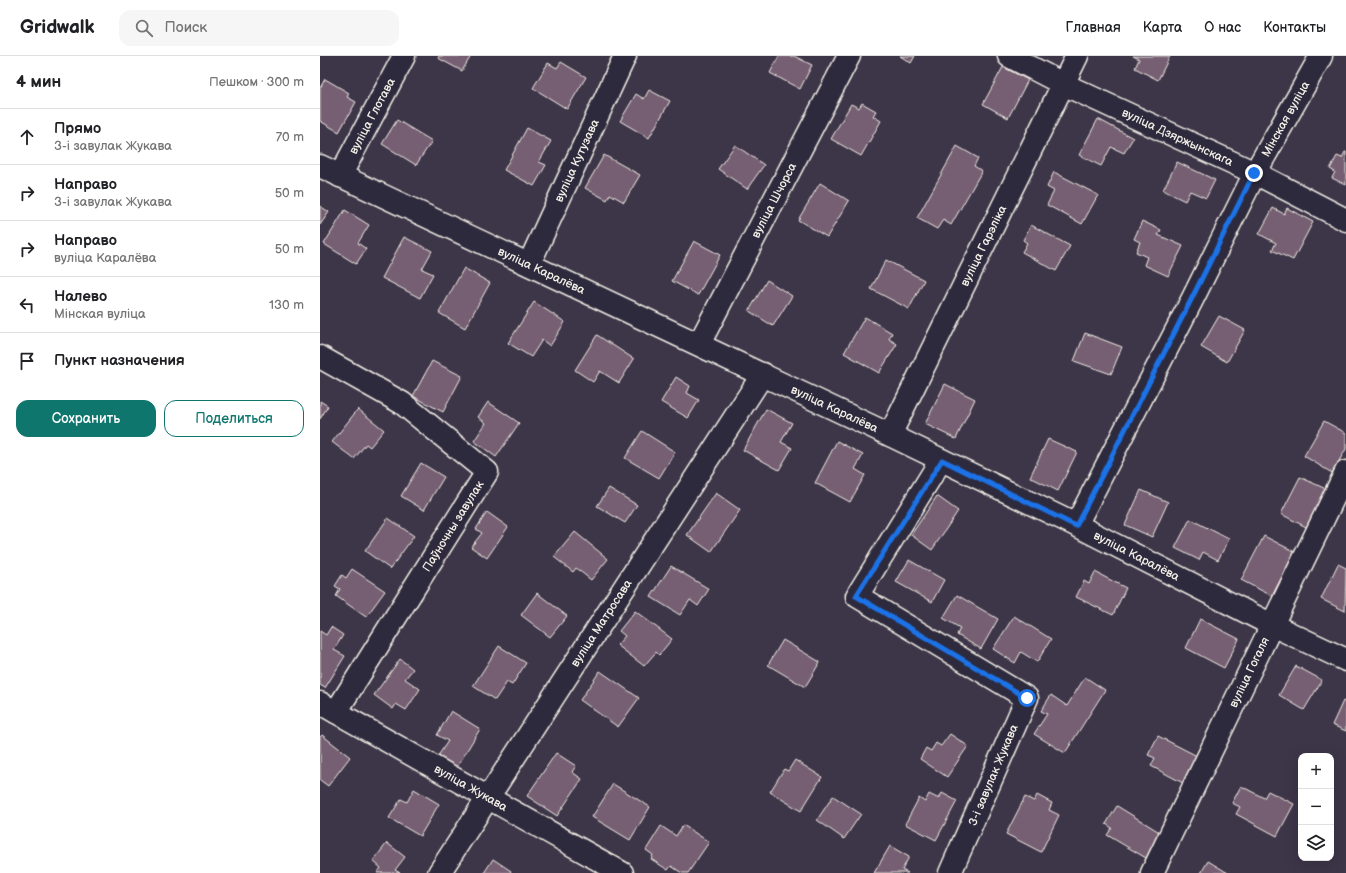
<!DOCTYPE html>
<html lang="ru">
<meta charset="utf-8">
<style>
:root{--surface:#fff;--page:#f6f6f6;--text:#202124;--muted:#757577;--line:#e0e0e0;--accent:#0f766e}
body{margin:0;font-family:"Balsamiq Sans",sans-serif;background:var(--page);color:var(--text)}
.controls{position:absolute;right:12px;bottom:12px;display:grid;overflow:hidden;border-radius:8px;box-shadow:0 4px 16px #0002}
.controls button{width:36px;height:36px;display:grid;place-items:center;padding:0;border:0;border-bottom:1px solid var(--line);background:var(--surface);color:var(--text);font:20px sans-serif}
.stop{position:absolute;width:12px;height:12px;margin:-9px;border:3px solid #1a73e8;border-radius:50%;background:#fff}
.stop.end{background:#1a73e8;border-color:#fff;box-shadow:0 1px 4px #0008}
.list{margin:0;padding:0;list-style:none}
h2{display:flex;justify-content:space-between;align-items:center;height:52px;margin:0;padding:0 16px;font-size:17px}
h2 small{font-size:13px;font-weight:400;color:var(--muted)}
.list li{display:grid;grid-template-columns:26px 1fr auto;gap:12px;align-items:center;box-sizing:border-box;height:56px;padding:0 16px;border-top:1px solid var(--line)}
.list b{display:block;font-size:15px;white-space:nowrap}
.list p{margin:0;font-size:13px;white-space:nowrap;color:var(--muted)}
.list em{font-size:13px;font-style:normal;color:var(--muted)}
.actions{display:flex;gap:8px;padding:12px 16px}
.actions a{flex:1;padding:9px 0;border:1px solid var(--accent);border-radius:12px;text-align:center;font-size:14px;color:var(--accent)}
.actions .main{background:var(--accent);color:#fff}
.icon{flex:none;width:22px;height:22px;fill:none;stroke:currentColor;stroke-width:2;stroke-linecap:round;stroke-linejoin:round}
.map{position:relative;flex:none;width:1026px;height:817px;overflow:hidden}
header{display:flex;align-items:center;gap:24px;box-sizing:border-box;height:56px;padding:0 20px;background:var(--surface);border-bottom:1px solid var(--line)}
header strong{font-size:19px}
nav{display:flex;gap:22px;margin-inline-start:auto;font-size:14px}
.search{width:280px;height:36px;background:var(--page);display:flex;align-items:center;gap:10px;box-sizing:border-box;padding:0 14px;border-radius:12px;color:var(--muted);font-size:15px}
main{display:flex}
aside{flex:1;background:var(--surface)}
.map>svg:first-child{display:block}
.building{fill:#765f73;stroke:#f4f1e8}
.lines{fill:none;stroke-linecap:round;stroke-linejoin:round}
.minor-casing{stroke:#f4f1e8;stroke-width:25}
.minor{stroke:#2f2a3d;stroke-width:22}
.route{stroke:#1a73e8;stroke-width:5}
.labels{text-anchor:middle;stroke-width:4;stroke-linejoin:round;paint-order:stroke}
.street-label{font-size:12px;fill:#f4f1e8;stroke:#2f2a3d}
</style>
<header>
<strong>Gridwalk</strong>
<div class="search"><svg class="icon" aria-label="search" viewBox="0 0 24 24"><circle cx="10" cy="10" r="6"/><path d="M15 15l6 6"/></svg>Поиск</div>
<nav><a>Главная</a><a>Карта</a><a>О нас</a><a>Контакты</a></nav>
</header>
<main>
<aside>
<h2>4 мин<small>Пешком · 300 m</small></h2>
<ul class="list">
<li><svg class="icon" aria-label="ahead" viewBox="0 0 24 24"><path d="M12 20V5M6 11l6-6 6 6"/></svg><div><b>Прямо</b><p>3-і завулак Жукава</p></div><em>70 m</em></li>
<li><svg class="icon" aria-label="right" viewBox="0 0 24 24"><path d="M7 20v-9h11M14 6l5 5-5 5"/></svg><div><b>Направо</b><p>3-і завулак Жукава</p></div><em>50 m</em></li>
<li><svg class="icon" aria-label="right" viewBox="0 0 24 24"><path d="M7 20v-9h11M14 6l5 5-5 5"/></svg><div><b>Направо</b><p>вуліца Каралёва</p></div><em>50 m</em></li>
<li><svg class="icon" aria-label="left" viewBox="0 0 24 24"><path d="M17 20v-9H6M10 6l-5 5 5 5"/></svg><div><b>Налево</b><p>Мінская вуліца</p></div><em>130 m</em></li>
<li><svg class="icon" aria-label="arrive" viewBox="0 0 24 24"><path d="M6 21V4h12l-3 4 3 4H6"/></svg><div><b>Пункт назначения</b></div></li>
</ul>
<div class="actions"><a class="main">Сохранить</a><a>Поделиться</a></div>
</aside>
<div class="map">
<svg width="1026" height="817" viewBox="0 0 1026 817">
<rect width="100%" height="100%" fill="#3d3548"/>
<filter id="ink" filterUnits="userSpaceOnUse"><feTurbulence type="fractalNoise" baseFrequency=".025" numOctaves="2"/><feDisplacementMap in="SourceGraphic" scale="8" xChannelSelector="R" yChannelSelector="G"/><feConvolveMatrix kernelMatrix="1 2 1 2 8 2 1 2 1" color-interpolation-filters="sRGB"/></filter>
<g filter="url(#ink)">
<g class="building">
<path d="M119 0H151L142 15 118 2Z"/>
<path d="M459 0H474L492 9 480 33 450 17Z"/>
<path d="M580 0H595L591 7Z"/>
<path d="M813 0H850L838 24 815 12 819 3Z"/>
<path d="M241 6 266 21 247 53 213 32 228 7 237 12Z"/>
<path d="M683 11 708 24 688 62 663 48Z"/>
<path d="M5 23 29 37 27 41 36 46 19 76 0 65V32Z"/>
<path d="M329 34 350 45 329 82 300 65 316 38 324 43Z"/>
<path d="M542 47 556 55 553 60 561 65 541 100 511 83 531 48 539 52Z"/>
<path d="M778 63 813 82 804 97 791 91 781 110 759 99Z"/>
<path d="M77 64 112 85 96 109 62 88Z"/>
<path d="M207 72 231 85 219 106 226 109 214 130 184 114Z"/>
<path d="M415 89 444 109 427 133 398 113Z"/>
<path d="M637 90 658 102 654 110 662 115 631 169 623 164 617 173 597 162Z"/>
<path d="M1025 96H1026V129L1012 122 1015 116 1010 113 1017 100 1022 102Z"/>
<path d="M284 99 320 119 304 146 290 138 287 144 265 132Z"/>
<path d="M857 106 895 124 886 142 870 135 865 145 843 134Z"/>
<path d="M734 116 778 139 762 168 727 149 734 135 727 131Z"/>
<path d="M500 127 529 145 507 181 478 164Z"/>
<path d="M0 150 9 156 0 169Z"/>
<path d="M953 152 964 158 967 152 993 166 973 204 952 194 956 187 939 178Z"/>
<path d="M25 154 49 169 38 187 46 193 36 208 4 188Z"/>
<path d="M822 165 841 174 838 179 863 190 848 220 824 209 827 201 816 196 820 186 814 183Z"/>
<path d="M711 169 750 190 736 215 702 196 707 187 703 184Z"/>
<path d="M84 181 112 195 102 213 113 218 100 242 62 222Z"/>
<path d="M374 185 400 199 378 239 352 225Z"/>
<path d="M566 204 604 224 589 253 551 233Z"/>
<path d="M144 212 170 227 145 272 119 257Z"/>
<path d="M447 224 472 240 453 270 429 255Z"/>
<path d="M214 246 245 266 230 290 222 284 211 301 188 287Z"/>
<path d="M899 260 925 274 907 306 881 291Z"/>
<path d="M545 261 572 277 569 283 577 288 559 317 524 297Z"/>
<path d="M765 277 802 291 791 318 754 305Z"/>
<path d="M277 279 314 303 299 327 280 315 273 326 255 314Z"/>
<path d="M112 305 142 320 123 356 93 340Z"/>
<path d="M356 321 370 330 367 337 379 344 368 362 341 346Z"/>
<path d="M625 328 655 343 636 383 605 368Z"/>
<path d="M0 345 8 350 0 363Z"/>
<path d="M168 346 199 367 176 401 154 385 166 367 158 361Z"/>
<path d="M38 353 64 374 50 391 46 388 34 403 12 386Z"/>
<path d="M446 353 472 367 461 386 472 392 459 414 423 394Z"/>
<path d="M1004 365 1026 377V393L1012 417 984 400Z"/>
<path d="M322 375 355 396 339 422 305 402Z"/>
<path d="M728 383 757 396 738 435 710 421Z"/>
<path d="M517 385 543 399 535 413 545 419 530 446 495 427Z"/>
<path d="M101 407 124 421 104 454 81 440Z"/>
<path d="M980 421 1008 434 988 472 961 458Z"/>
<path d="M289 432 317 449 305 467 277 450Z"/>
<path d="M821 434 848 446 832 481 805 469Z"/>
<path d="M396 437 420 454 391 496 367 479Z"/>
<path d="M617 440 638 455 612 494 591 479Z"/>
<path d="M167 456 188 471 167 502 151 491 162 477 156 473Z"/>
<path d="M68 462 94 480 70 513 45 495Z"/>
<path d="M870 463 909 483 898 504 883 496 879 504 855 492Z"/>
<path d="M255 476 288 503 271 524 256 512 253 516 234 501Z"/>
<path d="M944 480 975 496 952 540 921 524Z"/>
<path d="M589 504 624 524 612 546 576 526Z"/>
<path d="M1018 508 1026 512 1025 555 1001 543Z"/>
<path d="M351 510 389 533 378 550 370 544 360 559 331 541Z"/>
<path d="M32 513 65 535 46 561 16 540 20 533 15 530 22 519 26 522Z"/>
<path d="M775 516 806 532 793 559 756 541 764 525 769 528Z"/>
<path d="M217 537 247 560 230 581 201 559Z"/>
<path d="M637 539 678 563 661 593 637 579 640 572 623 562Z"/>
<path d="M315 555 352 583 339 599 336 596 324 610 297 589 305 580 299 575Z"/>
<path d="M694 560 731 583 717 606 701 596 695 607 673 593Z"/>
<path d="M880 563 919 583 904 612 866 592Z"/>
<path d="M11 571 23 579 14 594 25 600 5 632 0 629V575L6 579Z"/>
<path d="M463 584 500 606 485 631 448 609Z"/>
<path d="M179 590 206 607 192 629 187 626 175 644 153 630Z"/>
<path d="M80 603 93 613 85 623 100 633 86 654 76 648 73 653 54 639Z"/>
<path d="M976 610 1002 624 984 654 959 639Z"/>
<path d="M280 615 319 642 298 671 260 644Z"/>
<path d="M765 621 785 634 745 697 714 678 727 658 721 655 731 639 747 650Z"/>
<path d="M1023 645 1026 646V675L1012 669Z"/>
<path d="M131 655 160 673 137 711 118 700 128 685 117 679Z"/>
<path d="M630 678 648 690 627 721 600 703 606 692 611 695 616 687 621 690Z"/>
<path d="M2 679 30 701 8 730 0 724V681Z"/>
<path d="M838 680 877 700 863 727 831 710 835 702 828 699Z"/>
<path d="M236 697 256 710 252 716 262 723 237 760 207 740Z"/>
<path d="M475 704 502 721 481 755 450 736 464 713 468 715Z"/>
<path d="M293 728 330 751 310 784 272 761Z"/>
<path d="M921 730 944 742 948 735 974 748 957 780 916 758 920 751 912 747Z"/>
<path d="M94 733 119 748 100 780 69 762 81 743 87 746Z"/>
<path d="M622 737 637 745 616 784 585 768 599 742 605 746 609 738 619 743Z"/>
<path d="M717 739 732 747 729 754 739 759 721 796 686 778 705 741 714 745Z"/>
<path d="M513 740 541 758 524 783 497 764Z"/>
<path d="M797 750 841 777 826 802 787 779 792 772 786 768Z"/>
<path d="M363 769 389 786 368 817H362L351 810 348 814 331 803 333 799 326 794 341 770 356 780Z"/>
<path d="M67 787 85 801 75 814 80 817H57L61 812 53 805Z"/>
<path d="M570 790 589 801 582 814 588 817H554Z"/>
<path d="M173 803 191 815 190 817H164Z"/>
<path d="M888 805 908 817H881Z"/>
</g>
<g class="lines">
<defs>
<g id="minor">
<path id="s1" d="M689 0 743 28 935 117 1026 164"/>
<path id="s2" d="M0 110 570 379 756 469 952 569 1026 604"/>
<path id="s3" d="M20 120 84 0"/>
<path id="s4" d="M209 208 305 0"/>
<path id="s5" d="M379 288 529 0"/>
<path d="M0 301 82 347 167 416 16 656"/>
<path id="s6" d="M570 379 757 0"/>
<path d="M621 404 537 540 707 642 630 817"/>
<path id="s7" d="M756 469 873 242 935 117 1001 0"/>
<path id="s8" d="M0 647 302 817"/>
<path id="s9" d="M119 817 443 318"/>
<path id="s10" d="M832 817 1026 416"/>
</g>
</defs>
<use href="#minor" class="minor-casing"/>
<use href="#minor" class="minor"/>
</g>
</g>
<g class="lines" filter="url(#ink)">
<path class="route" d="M707 642 536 540 622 404 756 470 872 242 934 117"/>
</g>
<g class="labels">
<g class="street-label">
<text dy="4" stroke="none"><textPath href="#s3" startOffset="68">вуліца Глотава</textPath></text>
<text dy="4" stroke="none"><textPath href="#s7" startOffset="457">Мінская вуліца</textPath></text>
<text dy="4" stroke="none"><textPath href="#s1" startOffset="187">вуліца Дзяржынскага</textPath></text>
<text dy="4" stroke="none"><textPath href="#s4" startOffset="114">вуліца Кутузава</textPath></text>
<text dy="4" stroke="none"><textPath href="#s5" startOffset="162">вуліца Шчорса</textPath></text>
<text dy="4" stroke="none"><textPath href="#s6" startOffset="211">вуліца Гарэліка</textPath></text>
<text dy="4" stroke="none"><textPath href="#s2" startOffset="245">вуліца Каралёва</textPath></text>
<text dy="4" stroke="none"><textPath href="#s2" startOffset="569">вуліца Каралёва</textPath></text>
<text transform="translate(133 470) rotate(-58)" y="4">Паўночны завулак</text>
<text dy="4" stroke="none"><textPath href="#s2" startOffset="905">вуліца Каралёва</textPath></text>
<text dy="4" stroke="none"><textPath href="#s9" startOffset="298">вуліца Матросава</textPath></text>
<text dy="4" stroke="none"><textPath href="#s10" startOffset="223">вуліца Гогаля</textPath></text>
<text transform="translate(673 719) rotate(-67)" y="4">3-і завулак Жукава</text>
<text dy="4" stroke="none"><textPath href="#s8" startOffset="173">вуліца Жукава</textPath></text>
</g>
</g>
</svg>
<div class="controls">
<button>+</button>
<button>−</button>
<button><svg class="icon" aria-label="layers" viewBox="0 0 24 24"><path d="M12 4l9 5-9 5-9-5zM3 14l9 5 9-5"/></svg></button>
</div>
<div class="stop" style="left:707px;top:642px"></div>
<div class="stop end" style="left:934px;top:117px"></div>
</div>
</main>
